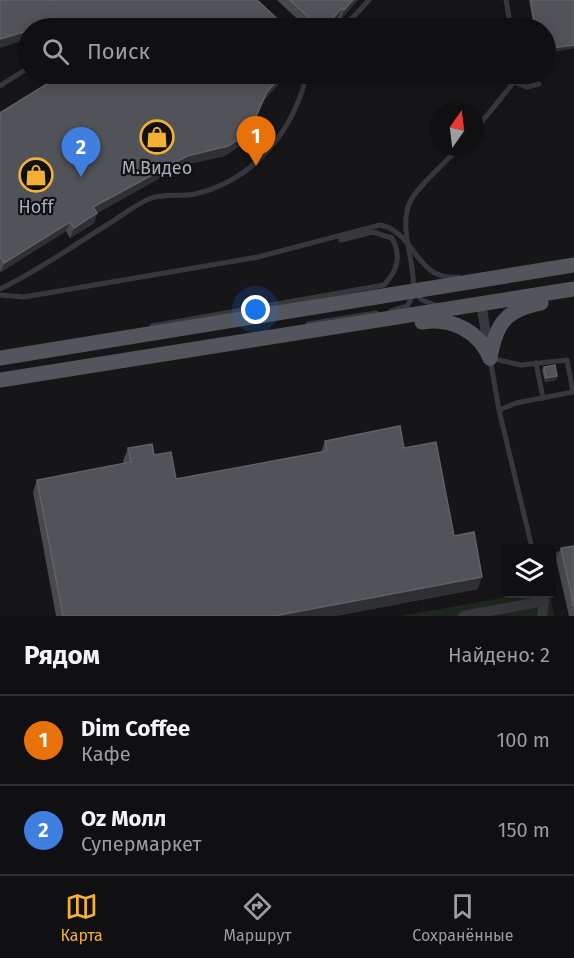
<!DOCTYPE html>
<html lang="ru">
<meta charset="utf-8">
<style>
:root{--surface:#101012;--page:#19191b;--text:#f1f3f6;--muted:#9c9d9f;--line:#303032;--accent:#f2b134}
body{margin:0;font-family:"Fira Sans",sans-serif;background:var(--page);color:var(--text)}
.controls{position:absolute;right:18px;bottom:18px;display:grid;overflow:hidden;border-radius:6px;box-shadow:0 3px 15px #0003}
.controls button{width:54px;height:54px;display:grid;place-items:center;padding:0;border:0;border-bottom:2px solid var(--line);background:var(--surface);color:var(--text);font:30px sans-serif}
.compass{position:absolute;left:430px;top:102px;width:54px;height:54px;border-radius:50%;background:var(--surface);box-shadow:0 3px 15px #0003;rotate:14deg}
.you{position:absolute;left:256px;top:310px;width:21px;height:21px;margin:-15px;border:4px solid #fff;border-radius:50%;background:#1a73e8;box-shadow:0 0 0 9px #1a73e833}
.badge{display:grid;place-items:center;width:39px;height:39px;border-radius:50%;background:var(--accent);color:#fff;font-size:20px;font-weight:700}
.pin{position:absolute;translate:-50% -50px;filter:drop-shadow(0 2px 3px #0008)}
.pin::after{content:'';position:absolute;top:32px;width:21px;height:18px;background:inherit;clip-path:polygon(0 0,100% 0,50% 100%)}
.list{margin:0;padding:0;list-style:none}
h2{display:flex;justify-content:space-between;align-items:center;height:78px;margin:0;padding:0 24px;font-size:26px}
h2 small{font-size:20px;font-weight:400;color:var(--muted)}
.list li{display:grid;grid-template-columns:39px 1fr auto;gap:18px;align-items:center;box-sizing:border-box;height:90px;padding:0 24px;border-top:2px solid var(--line)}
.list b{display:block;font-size:22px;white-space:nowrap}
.list p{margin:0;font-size:20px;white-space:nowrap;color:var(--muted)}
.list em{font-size:20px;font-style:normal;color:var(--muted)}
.icon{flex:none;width:33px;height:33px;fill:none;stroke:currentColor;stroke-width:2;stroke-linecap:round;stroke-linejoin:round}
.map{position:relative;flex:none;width:574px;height:616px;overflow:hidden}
.search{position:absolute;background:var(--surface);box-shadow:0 3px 15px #0003;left:18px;right:18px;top:18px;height:66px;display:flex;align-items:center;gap:15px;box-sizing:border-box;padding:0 21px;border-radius:33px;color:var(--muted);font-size:22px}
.sheet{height:258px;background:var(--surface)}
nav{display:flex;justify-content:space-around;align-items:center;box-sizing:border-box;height:84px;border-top:2px solid var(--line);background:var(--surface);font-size:16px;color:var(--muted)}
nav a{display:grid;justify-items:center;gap:3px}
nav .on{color:var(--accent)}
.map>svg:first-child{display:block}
.green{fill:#1e261f}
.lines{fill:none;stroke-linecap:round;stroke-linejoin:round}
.lane{stroke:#37383d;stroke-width:5}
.street{stroke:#37383d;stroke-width:10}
.primary{stroke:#53555c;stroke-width:15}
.wall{fill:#47494d}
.shaded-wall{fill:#2f3033}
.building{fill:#525359;stroke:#5f6168;stroke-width:1.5}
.labels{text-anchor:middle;stroke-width:4.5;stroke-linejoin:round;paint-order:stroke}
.poi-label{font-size:18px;fill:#a8adb8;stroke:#111113}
</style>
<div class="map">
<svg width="574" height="616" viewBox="0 0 574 616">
<rect width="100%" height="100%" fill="#161618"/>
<path class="green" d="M524 594H550L554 616H400Z"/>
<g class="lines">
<g class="lane">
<path d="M506 0 511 28"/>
<path d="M343 28 369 0"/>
<path d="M514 82 527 87 539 84"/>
<path d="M0 86 28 68"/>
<path d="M475 130 514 82 515 74"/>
<path d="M0 289C38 271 74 245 110 223 123 215 136 204 149 199 162 193 181 197 195 194 254 180 293 132 307 74"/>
<path d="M415 293 422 300 438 306"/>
<path d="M0 295 24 297 258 257 380 225C415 231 416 282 458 277"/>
<path d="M391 311 407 306C426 281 395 233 410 202 416 188 448 160 460 147"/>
<path d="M308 324 376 313"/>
<path d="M152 326 384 285C397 271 402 257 392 238L373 232 341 240"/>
<path d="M536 363 543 398"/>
<path d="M499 410 516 403 573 392 567 360 521 365 490 358 499 410 532 548"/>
<path d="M552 555 574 552"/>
</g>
<g class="street">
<path d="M481 303 489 352"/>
<path d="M463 616 544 601"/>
<path d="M542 616 544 601"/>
</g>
<g class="primary">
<path d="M422 322C451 317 479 331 490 358"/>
<path d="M0 358 574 265"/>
<path d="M490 358C496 324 505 310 541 303"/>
<path d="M0 380 574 289"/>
</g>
</g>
<g class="wall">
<path d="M277 0H358L340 20 338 18 329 28H307Z"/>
<path d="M529 0H574V48L546 53V28H534Z"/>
<path d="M60 74H288L263 101 250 133 241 145 225 156 183 165 97 213 94 223 70 238 66 231 1 272 0 271V113L61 75Z"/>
<path d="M544 367 557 376 556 380 545 382 542 370Z"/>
<path d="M325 441 404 448 454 536 478 589 335 616H56L33 492 37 480 124 463 123 461 128 448 154 455 176 479 321 452Z"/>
<path d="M574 546V616H569L556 559 561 548Z"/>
</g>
<g class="shaded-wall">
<path d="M353 0H358L340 20 344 10Z"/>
<path d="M342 8 338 18 329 28H324Z"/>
<path d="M28 31V39L0 48V39Z"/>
<path d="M574 45V48L546 53V49Z"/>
<path d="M283 74H288L263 101 250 133 241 145 225 156 183 165 90 217 93 207 187 156 267 92Z"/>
<path d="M97 213 94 223 70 238 74 228Z"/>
<path d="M70 222 66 231 1 272 4 263Z"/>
<path d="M557 376 556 380 545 382 546 378Z"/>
<path d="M482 577 478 589 335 616H274Z"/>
</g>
<g class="building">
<path d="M0 0H257L287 28H28V31L0 39Z"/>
<path d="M290 0H353L344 10 342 8 324 28H313L317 25Z"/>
<path d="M531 0H574V45L546 49V28H535Z"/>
<path d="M63 74H283L267 92 253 123 244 136 228 146 187 156 93 207 97 213 74 228 70 222 4 263 0 256V113Z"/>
<path d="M555 365 557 376 546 378 544 367Z"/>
<path d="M400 426 404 448 436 442 454 536 474 532 482 577 274 616H63L37 480 131 462 128 448 152 444 154 455 171 452 176 479 327 451 325 441Z"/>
<path d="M574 546V607L561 548Z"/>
</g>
<defs>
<symbol id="shop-ring" viewBox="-11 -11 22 22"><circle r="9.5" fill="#111113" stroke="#f2b134" stroke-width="1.5"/><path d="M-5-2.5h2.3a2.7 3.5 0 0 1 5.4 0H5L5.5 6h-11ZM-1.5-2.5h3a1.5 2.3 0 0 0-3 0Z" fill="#f2b134"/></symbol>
</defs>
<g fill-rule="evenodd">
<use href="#shop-ring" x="138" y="118" width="38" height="38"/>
<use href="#shop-ring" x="17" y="156" width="38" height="38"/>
</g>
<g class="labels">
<g class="poi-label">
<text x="157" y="174">М.Видео</text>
<text x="36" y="213">Hoff</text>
</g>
</g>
</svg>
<div class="controls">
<button><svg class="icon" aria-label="layers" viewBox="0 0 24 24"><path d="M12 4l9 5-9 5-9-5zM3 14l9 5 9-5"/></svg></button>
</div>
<svg class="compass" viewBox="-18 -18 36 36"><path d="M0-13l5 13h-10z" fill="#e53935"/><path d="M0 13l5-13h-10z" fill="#9c9d9f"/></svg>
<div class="you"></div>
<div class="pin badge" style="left:256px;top:166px;background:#e8710a">1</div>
<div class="pin badge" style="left:81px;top:177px;background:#3f7fe0">2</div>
<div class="search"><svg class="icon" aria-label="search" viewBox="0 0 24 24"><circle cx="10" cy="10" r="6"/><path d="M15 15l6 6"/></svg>Поиск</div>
</div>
<section class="sheet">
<h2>Рядом<small>Найдено: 2</small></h2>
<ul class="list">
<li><span class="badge" style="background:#e8710a">1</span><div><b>Dim Coffee</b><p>Кафе</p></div><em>100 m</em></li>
<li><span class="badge" style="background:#3f7fe0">2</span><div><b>Oz Молл</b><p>Супермаркет</p></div><em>150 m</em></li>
</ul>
</section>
<nav>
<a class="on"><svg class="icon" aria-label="map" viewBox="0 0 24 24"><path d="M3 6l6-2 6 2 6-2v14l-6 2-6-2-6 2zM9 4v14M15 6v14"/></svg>Карта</a>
<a><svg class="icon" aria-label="directions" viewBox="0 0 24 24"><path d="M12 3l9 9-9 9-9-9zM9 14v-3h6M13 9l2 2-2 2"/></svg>Маршрут</a>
<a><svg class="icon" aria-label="saved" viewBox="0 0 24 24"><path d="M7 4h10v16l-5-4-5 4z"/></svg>Сохранённые</a>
</nav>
